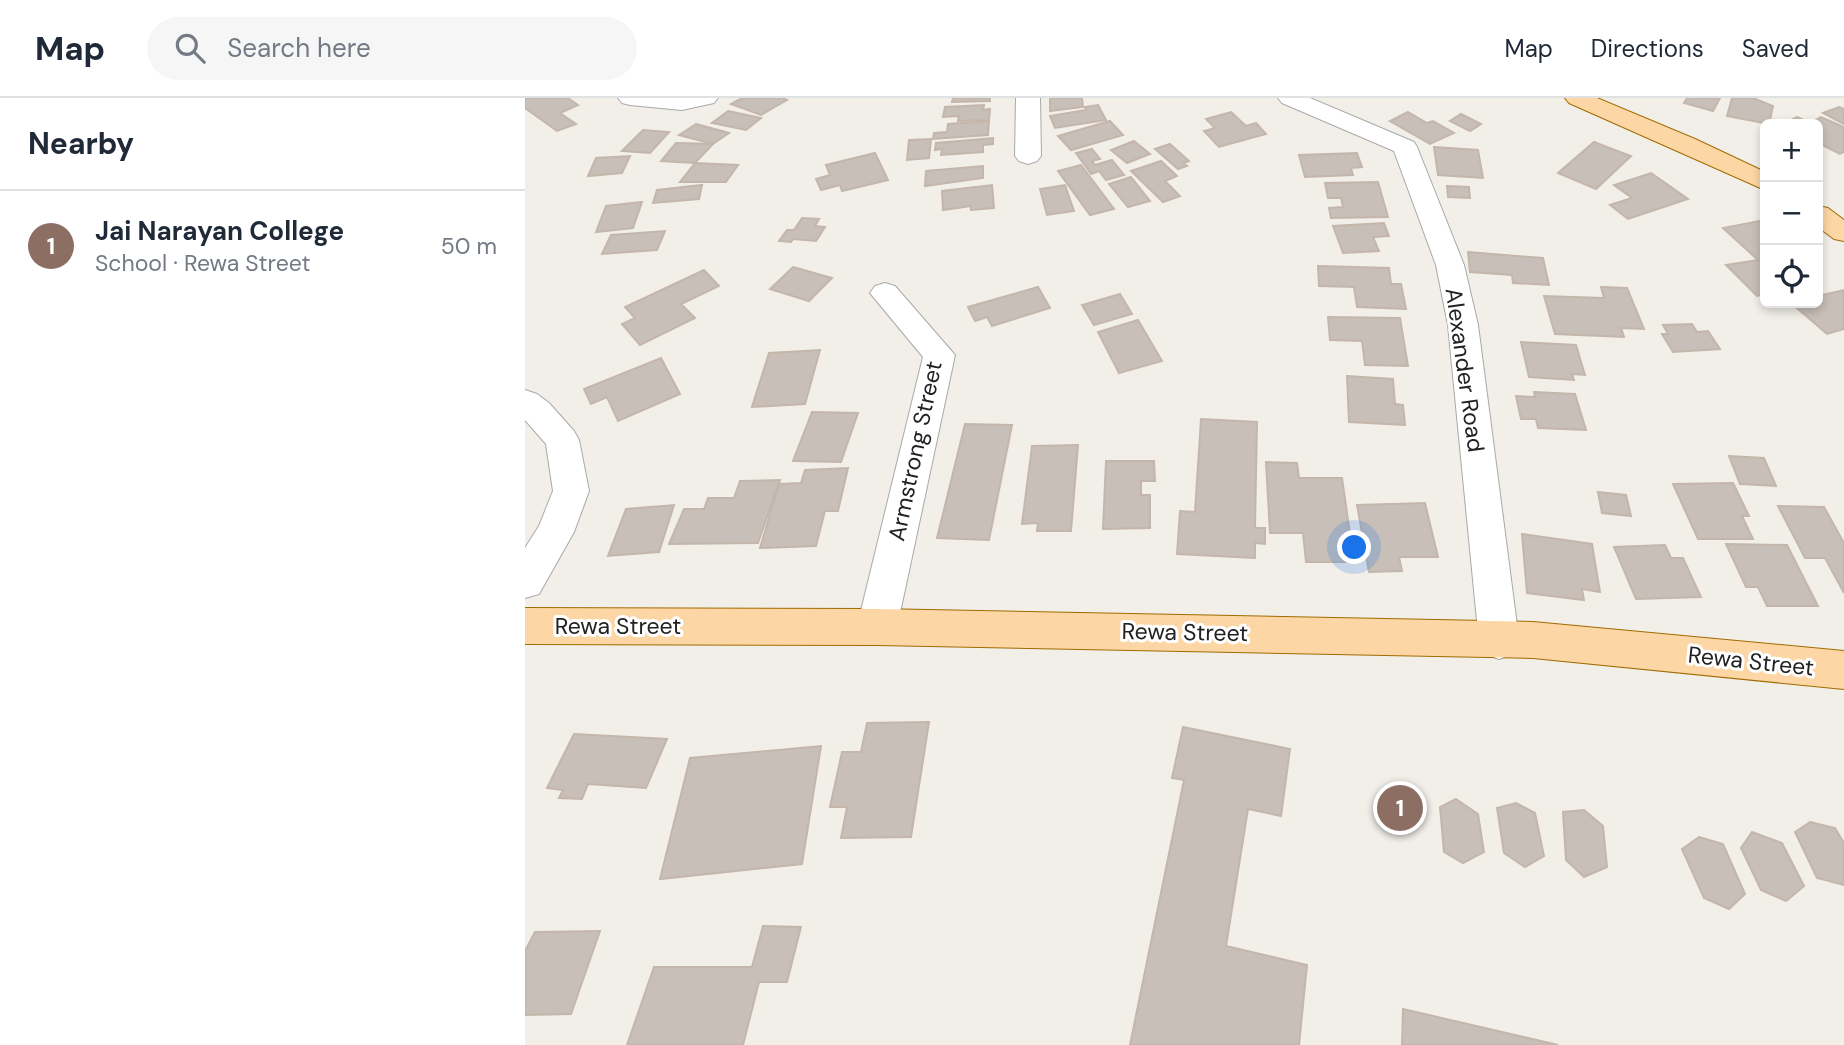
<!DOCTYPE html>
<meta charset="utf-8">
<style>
:root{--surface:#fff;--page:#f6f6f7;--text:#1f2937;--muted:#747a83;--line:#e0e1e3;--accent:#d40000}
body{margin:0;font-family:"DM Sans",sans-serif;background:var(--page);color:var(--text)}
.controls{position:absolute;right:21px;top:21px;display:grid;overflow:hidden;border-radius:10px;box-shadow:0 4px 10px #0003}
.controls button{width:63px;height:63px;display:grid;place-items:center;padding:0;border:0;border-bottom:2px solid var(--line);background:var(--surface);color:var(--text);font:35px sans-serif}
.you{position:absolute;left:830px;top:450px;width:24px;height:24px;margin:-18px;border:5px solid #fff;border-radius:50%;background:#1a73e8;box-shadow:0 0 0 10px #1a73e833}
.badge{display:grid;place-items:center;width:46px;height:46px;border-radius:50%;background:var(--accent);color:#fff;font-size:23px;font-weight:700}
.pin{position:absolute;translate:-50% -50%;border:4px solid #fff;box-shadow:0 2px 7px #0006}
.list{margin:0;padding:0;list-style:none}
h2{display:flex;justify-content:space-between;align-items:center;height:91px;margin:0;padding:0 28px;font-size:30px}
h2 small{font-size:23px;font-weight:400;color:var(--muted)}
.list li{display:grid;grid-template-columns:46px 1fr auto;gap:21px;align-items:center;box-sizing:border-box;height:112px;padding:0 28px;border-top:2px solid var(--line)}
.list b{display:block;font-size:26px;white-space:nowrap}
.list p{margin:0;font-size:23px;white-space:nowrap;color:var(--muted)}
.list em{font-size:23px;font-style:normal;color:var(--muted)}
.icon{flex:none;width:38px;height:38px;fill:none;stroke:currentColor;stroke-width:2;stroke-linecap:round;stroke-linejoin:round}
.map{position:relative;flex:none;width:1319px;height:947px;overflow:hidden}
header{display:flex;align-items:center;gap:42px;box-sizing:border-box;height:98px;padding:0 35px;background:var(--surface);border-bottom:2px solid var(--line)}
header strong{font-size:33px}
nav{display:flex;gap:38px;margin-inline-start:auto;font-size:24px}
.search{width:490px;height:63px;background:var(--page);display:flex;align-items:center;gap:18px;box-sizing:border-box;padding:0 24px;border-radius:38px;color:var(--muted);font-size:26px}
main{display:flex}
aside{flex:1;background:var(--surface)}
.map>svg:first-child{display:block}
.building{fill:#c7bfb8;stroke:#c4b6ab;stroke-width:2}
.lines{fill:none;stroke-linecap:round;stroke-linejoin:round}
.minor-casing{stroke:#a9a9a9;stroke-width:2}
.primary-casing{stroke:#a06b00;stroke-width:2}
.minor{fill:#fff;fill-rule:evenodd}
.primary{fill:#fcd6a4;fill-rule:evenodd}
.labels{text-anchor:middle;stroke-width:6;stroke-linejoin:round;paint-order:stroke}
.street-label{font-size:23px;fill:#222;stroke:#fff}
</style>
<header>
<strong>Map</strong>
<div class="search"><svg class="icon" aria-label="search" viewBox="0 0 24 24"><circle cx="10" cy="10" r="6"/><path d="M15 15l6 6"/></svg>Search here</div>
<nav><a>Map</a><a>Directions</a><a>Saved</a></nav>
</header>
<main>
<aside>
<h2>Nearby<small></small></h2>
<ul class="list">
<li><span class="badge" style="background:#8d6e63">1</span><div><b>Jai Narayan College</b><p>School · Rewa Street</p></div><em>50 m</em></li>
</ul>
</aside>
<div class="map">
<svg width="1319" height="947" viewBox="0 0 1319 947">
<rect width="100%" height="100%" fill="#f2efe9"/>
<g class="building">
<path d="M0 0H43L53 7 35 15 51 26 32 33 0 10Z"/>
<path d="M217 0H257L262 2 236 17 206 6Z"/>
<path d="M428 0H465V3L427 4Z"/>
<path d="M525 0H557L558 9 525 13Z"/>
<path d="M1162 0H1195L1188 13 1159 5Z"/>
<path d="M1207 0H1228L1248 8 1244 26 1202 18Z"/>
<path d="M459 7 458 12 465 11 464 22 433 23 434 18 418 19 420 9Z"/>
<path d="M573 7 581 22 530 30 525 18 561 12 560 9Z"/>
<path d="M1314 9 1319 11V26L1298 15Z"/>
<path d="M203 13 236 20 221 32 187 25Z"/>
<path d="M706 14 721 28 731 25 741 36 694 49 679 33 690 30 681 21Z"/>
<path d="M883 14 902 25 908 23 929 35 905 46 865 23Z"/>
<path d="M936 16 956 26 945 33 925 23Z"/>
<path d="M1272 19 1285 25 1296 19 1319 29V54L1315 56 1293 45V26L1262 24Z"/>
<path d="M464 23 463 37 408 41 409 35 422 34 423 26Z"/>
<path d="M585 23 598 37 546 52 533 38Z"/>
<path d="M171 26 204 35 188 46 154 37Z"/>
<path d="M118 32 144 34 125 55 97 53Z"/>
<path d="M468 40V46L458 47V54L416 57 417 51 410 52 411 45Z"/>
<path d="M406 41 404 60 382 62 384 42Z"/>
<path d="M609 43 625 56 602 65 586 52Z"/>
<path d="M1069 44 1106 58 1071 91 1033 75Z"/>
<path d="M151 45 188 46 170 65 136 63Z"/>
<path d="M645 46 664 63 658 65 662 68 653 71 630 51Z"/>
<path d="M909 49 953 52 958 80 913 77Z"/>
<path d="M567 51 575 61 567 63 570 67 587 62 599 77 581 82 574 73 566 76 551 55Z"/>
<path d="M350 55 363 82 317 93 315 87 296 92 291 81 305 77 301 67Z"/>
<path d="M832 55 837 69 826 70 828 77 780 79 774 57Z"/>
<path d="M105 58 97 75 63 78 71 60Z"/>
<path d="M636 63 652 78 640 83 655 98 638 104 606 73Z"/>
<path d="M170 65 213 67 201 84H155Z"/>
<path d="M556 67 589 111 565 117 533 73Z"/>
<path d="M458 68V80L400 88 401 73Z"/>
<path d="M1126 75 1163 101 1103 121 1085 107 1107 100 1089 87Z"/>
<path d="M606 79 625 103 603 109 584 86Z"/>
<path d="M853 84 863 119 806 120 804 110 818 109 816 100H803L800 85Z"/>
<path d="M177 87 174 101 128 105 132 92Z"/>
<path d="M467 87 469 110 446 112V108L418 112 417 93Z"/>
<path d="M540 87 549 113 522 117 515 91Z"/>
<path d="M922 88 944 89 945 100 923 99Z"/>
<path d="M117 104 108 130 71 134 81 108Z"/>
<path d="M277 120 294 121 290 128 300 129 291 143 268 141 266 144 254 143 262 132H269Z"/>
<path d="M1240 122V196L1232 198 1201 167 1233 162 1198 130Z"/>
<path d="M859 125 864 138 848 139 854 153 818 155 808 128Z"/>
<path d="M140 133 132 152 77 156 86 137Z"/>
<path d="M943 154 1018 160 1024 187 988 185 987 177 945 174Z"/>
<path d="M793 168 864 170 866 186H876L881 211 832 209 829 189 794 188Z"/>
<path d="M268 169 307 180 284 203 245 191Z"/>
<path d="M179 172 194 188 156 206 170 220 115 247 97 226 110 220 100 209Z"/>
<path d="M513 189 525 210 467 228 462 219 450 223 443 209Z"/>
<path d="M1076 189 1102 190 1119 231 1096 230 1099 239 1030 236 1019 198 1079 200Z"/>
<path d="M1319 192V231L1302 236 1266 205H1293V198Z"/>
<path d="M595 196 607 216 569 227 557 207Z"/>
<path d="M803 219 875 220 883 268 840 267 837 243 805 242Z"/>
<path d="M613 222 637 263 594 275 573 234Z"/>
<path d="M1167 226 1172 234 1183 233 1195 251 1148 254 1137 236H1143L1138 227Z"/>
<path d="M996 244 1051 247 1060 277 1047 276 1049 282 1004 279Z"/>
<path d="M295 252 280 306 227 309 244 255Z"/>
<path d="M136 260 155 296 93 323 82 299 66 306 59 291Z"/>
<path d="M822 278 868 281 870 306 878 307 880 327 824 324Z"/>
<path d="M1009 294 1050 296 1061 332 1013 330 1011 321H996L991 298 1010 299Z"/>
<path d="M287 314 333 315 316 364 268 363Z"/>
<path d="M676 321 732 324 730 430H740V446L730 445V460L652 456 655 413 670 414Z"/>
<path d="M440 326 487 327 464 442 412 440Z"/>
<path d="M553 347 546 433H512L513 425 497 426 507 348Z"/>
<path d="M1204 358 1239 360 1251 388 1215 386Z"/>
<path d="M581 363H629L630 383H616V397H625V430L578 431Z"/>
<path d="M741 364 772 365 774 380H817L829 464H781L778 435H745Z"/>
<path d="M323 370 313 413H300L291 448 235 450 254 386 276 385 280 372Z"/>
<path d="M255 382 233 445 144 446 159 411H179L183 400H209L215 383Z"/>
<path d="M1208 385 1224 418H1217L1228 441H1173L1148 386Z"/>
<path d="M1073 394 1101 397 1106 418 1077 415Z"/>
<path d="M900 405 913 459H874L877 473 844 474 832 407Z"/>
<path d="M149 407 134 454 83 458 101 411Z"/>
<path d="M1253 408 1299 409 1319 445V495L1300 460H1280Z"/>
<path d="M997 436 1067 446 1075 494 1057 491 1059 502 1002 495Z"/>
<path d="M1201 446 1262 447 1293 508H1242L1233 489H1221Z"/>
<path d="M1140 447 1146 460H1158L1176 499 1111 501 1089 449Z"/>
<path d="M404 624 386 739 316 740 322 709H305L317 654H336L342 625Z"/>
<path d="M658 629 765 651 756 718 723 711 701 848 782 867 774 947H605L659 682 647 680Z"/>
<path d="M49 636 142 641 121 690 63 686 57 701 34 700 38 692 22 690Z"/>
<path d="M296 648 277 766 135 781 165 660Z"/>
<path d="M931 701 953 716 959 754 938 765 919 754 915 709Z"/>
<path d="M991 705 1010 715 1019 758 1000 769 979 755 972 710Z"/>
<path d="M1059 712 1078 728 1082 769 1059 779 1041 762 1038 714Z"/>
<path d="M1285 724 1310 730 1319 745V787L1292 780 1270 734Z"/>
<path d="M1227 734 1257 745 1279 788 1261 803 1236 792 1216 750Z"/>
<path d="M1174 739 1198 746 1220 796 1204 811 1179 800 1157 751Z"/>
<path d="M238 828 276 829 262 884H234L218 947H102L129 869H227Z"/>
<path d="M75 833 46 916 0 917V853L10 834Z"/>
<path d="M878 911 1033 947H877Z"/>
</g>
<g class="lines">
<defs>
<g id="minor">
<path d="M93 0H193L189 5 157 12 105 7 97 5Z"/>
<path d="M491 0H515L516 58 512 63 503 66 494 63 490 58Z"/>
<path d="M753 0H785L889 44 892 49 939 167 953 227 994 543 988 556 974 561 960 556 954 543 923 227 911 167 869 53 757 5Z"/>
<path d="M360 185 370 188 430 257 372 529 366 541 352 547 338 541 332 529 398 259 345 195 350 188Z"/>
<path d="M0 292 12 296 24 305 49 333 54 342 64 393 49 434 14 496 0 500V450L14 428 28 393 21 346 0 322Z"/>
</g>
<g id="primary">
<path d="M1040 0H1072L1170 41 1240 74V92L1044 5Z"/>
<path d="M1293 108 1303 110 1319 122V143L1309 141 1293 129Z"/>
<path d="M0 510 352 511 1008 524 1319 553V591L1008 560 352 547 0 546Z"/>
</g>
</defs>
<use href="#minor" class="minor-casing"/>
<use href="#primary" class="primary-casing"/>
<use href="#minor" class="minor"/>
<use href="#primary" class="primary"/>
</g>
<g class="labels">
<g class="street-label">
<text transform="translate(940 272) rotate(82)" y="8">Alexander Road</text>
<text transform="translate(390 353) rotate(-78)" y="8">Armstrong Street</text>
<text x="93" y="536">Rewa Street</text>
<text transform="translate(660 534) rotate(1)" y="8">Rewa Street</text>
<text transform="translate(1226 563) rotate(6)" y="8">Rewa Street</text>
</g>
</g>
</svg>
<div class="controls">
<button>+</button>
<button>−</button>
<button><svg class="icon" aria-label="locate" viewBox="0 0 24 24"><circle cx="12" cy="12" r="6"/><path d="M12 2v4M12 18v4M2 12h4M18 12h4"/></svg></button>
</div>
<div class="you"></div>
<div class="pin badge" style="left:875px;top:710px;background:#8d6e63">1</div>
</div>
</main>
